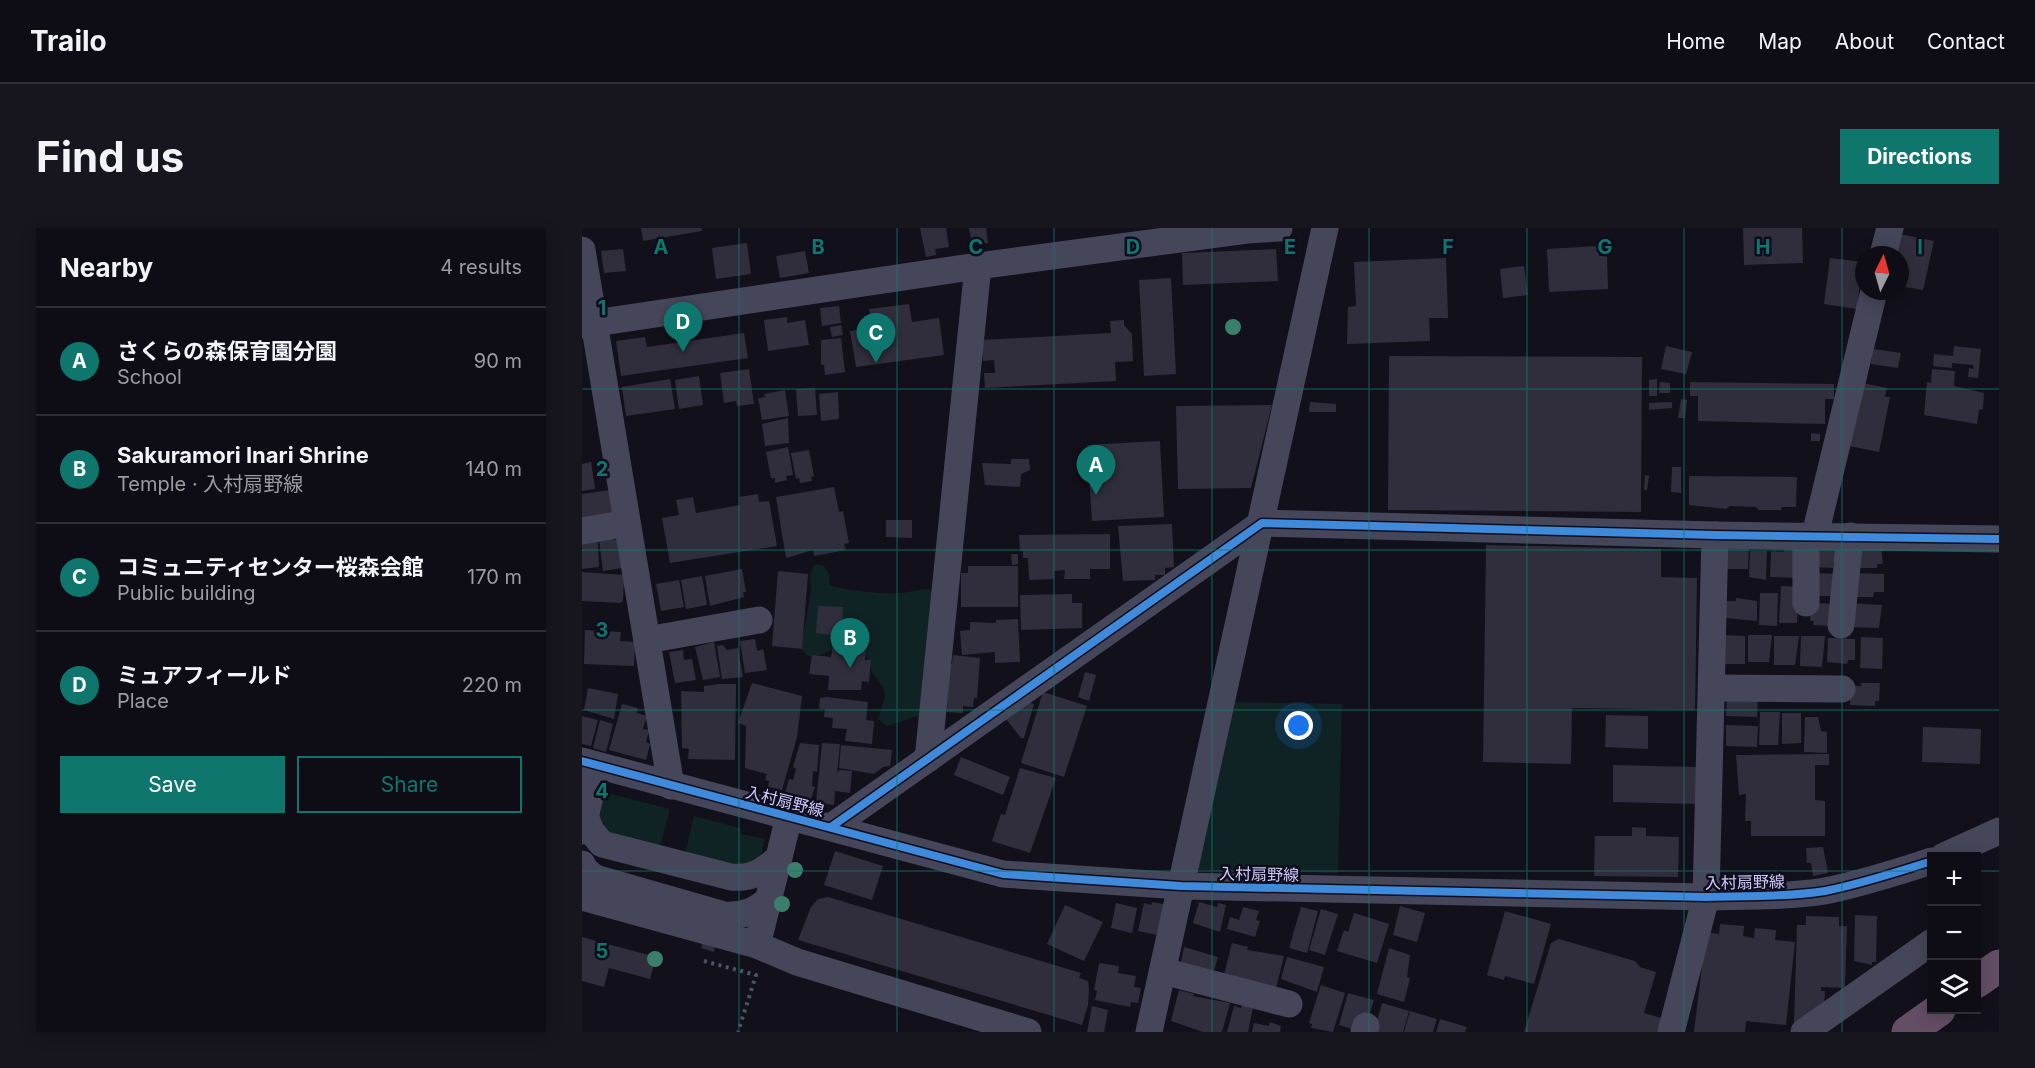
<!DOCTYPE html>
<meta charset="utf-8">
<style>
:root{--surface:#0e0c14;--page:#17151d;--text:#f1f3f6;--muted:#9b9ba0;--line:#2e2c34;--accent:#0f766e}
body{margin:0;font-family:Inter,"Noto Sans JP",sans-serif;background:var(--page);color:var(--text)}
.controls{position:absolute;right:18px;bottom:18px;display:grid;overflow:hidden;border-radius:0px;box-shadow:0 3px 15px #0003}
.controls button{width:54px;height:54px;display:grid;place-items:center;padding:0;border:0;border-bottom:2px solid var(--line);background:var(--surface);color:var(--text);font:30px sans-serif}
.compass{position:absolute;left:1273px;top:18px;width:54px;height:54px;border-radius:50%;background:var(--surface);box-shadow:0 3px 15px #0003;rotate:5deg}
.you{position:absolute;left:717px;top:498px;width:21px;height:21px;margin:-15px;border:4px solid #fff;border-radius:50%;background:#1a73e8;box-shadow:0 0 0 9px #1a73e833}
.badge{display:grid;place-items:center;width:39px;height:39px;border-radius:50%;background:var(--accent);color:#fff;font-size:20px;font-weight:700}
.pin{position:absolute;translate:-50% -50px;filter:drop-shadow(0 2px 3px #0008)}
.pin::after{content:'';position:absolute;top:32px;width:21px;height:18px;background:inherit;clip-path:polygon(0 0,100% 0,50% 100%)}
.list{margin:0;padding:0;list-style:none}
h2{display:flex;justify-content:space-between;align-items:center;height:78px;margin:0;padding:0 24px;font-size:26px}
h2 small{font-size:20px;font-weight:400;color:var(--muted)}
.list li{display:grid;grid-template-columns:39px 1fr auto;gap:18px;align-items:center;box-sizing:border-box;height:108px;padding:0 24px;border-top:2px solid var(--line)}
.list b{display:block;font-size:22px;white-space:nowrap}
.list p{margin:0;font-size:20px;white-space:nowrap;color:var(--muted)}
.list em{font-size:20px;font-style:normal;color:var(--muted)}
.actions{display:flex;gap:12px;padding:18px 24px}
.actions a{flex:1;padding:14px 0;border:2px solid var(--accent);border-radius:0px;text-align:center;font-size:21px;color:var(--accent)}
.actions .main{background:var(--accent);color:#fff}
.icon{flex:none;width:33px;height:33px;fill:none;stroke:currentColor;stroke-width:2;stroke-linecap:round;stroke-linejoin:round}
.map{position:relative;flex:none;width:1417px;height:804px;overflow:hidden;border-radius:0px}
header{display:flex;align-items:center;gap:36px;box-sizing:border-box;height:84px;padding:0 30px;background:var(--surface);border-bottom:2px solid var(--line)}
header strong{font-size:28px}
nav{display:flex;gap:33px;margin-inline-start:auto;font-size:21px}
.intro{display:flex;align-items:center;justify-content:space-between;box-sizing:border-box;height:144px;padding:0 36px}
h1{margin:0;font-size:42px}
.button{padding:15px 27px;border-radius:0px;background:var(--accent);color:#fff;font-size:21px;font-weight:700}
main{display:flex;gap:36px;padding:0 36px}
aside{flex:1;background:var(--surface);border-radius:0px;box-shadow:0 3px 15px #0003}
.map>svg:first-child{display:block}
.green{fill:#102324}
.building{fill:#302e3c}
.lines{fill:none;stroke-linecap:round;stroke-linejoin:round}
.path{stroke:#485661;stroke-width:4;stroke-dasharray:3 4.5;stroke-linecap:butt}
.minor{stroke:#46465a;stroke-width:27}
.highway{stroke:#634e66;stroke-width:33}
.cycleway-casing{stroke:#0f0d1d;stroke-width:11}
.cycleway{stroke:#408adc;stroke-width:8}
.tree{fill:#3b7e6e}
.grid{fill:none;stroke:#0f766e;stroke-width:1.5;stroke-opacity:0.55}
.labels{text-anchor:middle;stroke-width:5;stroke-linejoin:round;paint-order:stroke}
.street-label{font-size:16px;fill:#cfcbfc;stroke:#0f0d1d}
.grid-label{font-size:20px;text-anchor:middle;font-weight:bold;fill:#0f766e;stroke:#0f0d1d;stroke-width:5;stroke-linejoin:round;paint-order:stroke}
</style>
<header>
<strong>Trailo</strong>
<nav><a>Home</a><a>Map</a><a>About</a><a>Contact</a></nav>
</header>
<div class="intro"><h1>Find us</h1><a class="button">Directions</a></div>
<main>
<aside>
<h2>Nearby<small>4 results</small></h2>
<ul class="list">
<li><span class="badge">A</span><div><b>さくらの森保育園分園</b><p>School</p></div><em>90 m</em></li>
<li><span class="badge">B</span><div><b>Sakuramori Inari Shrine</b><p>Temple · 入村扇野線</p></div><em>140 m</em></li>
<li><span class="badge">C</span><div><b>コミュニティセンター桜森会館</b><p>Public building</p></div><em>170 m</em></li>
<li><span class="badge">D</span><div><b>ミュアフィールド</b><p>Place</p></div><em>220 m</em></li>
</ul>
<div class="actions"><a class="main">Save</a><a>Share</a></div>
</aside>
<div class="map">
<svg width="1417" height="804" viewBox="0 0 1417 804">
<rect width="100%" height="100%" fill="#12101a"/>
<g class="green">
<path d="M233 336 242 338 247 346 248 357C260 362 305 367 319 365 329 364 338 361 348 361L357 374 338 487 305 498 296 491 303 469 302 460 290 444 279 412 268 409C252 418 245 430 225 428L219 421 229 363 228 346Z"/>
<path d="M650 474 760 476 756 645 618 642 614 636Z"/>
<path d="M25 565 88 581 77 622 29 608 14 588 17 574Z"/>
<path d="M112 588 158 600 159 606 183 611 178 631 172 639 102 629Z"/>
</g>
<g class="building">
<path d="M59 0H120V3L61 13Z"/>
<path d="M338 0H364L367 19 353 21 354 27 344 29Z"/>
<path d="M387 0H404L406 15 390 17Z"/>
<path d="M1161 0H1220L1221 35 1162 37Z"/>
<path d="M1318 6 1352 13 1341 62 1318 58V27H1314Z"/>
<path d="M165 15 169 46 134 51 130 20Z"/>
<path d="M1016 18 1017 28H1025L1026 61 967 64 965 21Z"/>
<path d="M41 21 44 43 22 45 19 23Z"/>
<path d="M694 21 696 53 601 57 600 25Z"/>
<path d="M223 23 227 45 198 50 194 28Z"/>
<path d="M864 30 866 90H847L848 113 765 116 766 79 774 78 772 34Z"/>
<path d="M1248 30 1280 34 1275 81 1242 76Z"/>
<path d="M942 38 946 67 921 70 918 41Z"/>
<path d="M589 50 594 146 562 148 557 52Z"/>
<path d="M327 76 330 94 357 90 362 127 274 139 268 103 290 100 287 81Z"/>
<path d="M257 78 259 95 240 98 238 80Z"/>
<path d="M205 89V95L223 92 227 117 186 123 182 92Z"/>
<path d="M542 92V97L550 106 551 133 533 134 534 153 403 160 402 145H413L412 132 401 133 400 112 529 105 528 93Z"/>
<path d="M259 97 261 107 250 109 248 99Z"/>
<path d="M162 105 166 130 39 148 34 113 63 109 65 119Z"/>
<path d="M259 110 263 144 243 147 242 137H239V112Z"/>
<path d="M1084 118 1110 124 1104 146 1079 141Z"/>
<path d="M1372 118 1399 121 1396 150 1386 149 1387 140 1392 141 1391 137 1370 135V140L1351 138 1352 126 1371 128Z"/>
<path d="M1291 121 1319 125 1316 140 1289 136Z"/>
<path d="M807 128 1060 129 1059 284 806 282Z"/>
<path d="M167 141 172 176 155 178 154 173 142 175 138 145Z"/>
<path d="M1350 141 1373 143 1372 158 1402 165 1401 181 1397 182 1395 196 1342 187 1345 154 1349 155Z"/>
<path d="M117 148 121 177 97 181 93 152Z"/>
<path d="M88 151 93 181 44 188 40 159Z"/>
<path d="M1075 151V168H1067V152Z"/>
<path d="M1078 154 1088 155V165H1077Z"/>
<path d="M1108 154 1252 156V171H1243V196L1116 193V168H1108Z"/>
<path d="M1280 155 1305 160 1303 169H1308L1297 224 1267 218Z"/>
<path d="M233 160 235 187 216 188 214 161Z"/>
<path d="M203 162 207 188 180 192 176 170 183 169 182 166Z"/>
<path d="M256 164 257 191 239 193 237 166Z"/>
<path d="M1099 171 1105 172 1103 190H1096Z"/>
<path d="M728 174 754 176V184H727Z"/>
<path d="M1090 174V180L1067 182V175Z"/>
<path d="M690 177 669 260 596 261 594 178Z"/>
<path d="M206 190 207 215 183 218 180 196Z"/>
<path d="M1229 205 1238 206V213H1229Z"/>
<path d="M578 213 582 289 510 293 505 217Z"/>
<path d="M206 219 211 247 204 248 205 252 193 255V250H189L184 224Z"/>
<path d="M227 222 232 248 229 249 230 253 218 255 217 250 214 251 209 225Z"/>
<path d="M429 231H447L448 242 439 246 438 259 403 257 400 235 429 236Z"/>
<path d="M9 234 13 261 0 263V236Z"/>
<path d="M1090 239H1099V265L1089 264Z"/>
<path d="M1063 247 1067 248 1065 262H1062Z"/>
<path d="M1107 248 1215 249 1214 279H1200L1199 282H1177L1174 279 1148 278 1144 281 1107 277Z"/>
<path d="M252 259 257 284 261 283 267 315 262 316 264 322 232 328 231 322 204 330 194 269Z"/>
<path d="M29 262 33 285 0 294V266Z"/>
<path d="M176 266 177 274 187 273 195 318 88 335 80 290 97 287 94 272 111 269 114 285 158 277 157 269Z"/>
<path d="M304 292H330V310L304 309Z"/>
<path d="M590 296 592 339 583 340V347H573V352L541 353 536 298Z"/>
<path d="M528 306V341H508V351H482L483 342 472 343V351L447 352 446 330H441V323H438L437 307Z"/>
<path d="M31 309V312L36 311 40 340 21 343 17 311Z"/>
<path d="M0 313 16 314 17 339 0 341Z"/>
<path d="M1144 314 1167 315 1166 341H1143Z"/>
<path d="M1202 316H1216L1215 350 1188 349 1189 323 1202 324Z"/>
<path d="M1231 316 1258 317 1257 335H1251V340L1233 339Z"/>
<path d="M1272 316 1299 317 1301 336H1295V340H1275Z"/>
<path d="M904 317 1079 321V349L1115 350 1113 482 990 480 989 536 901 534Z"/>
<path d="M1168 323H1185L1184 352 1167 349Z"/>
<path d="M429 326H436V336L430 337Z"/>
<path d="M386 338H436V379H379V345H386Z"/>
<path d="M160 341 164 364H161L162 369 128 378 123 348Z"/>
<path d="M196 343 226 346 220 421 190 418Z"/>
<path d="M0 344 42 347 41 373 38 375 0 373Z"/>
<path d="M1230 345 1257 346 1250 368H1232Z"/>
<path d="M1268 345 1302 346V364H1292L1291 369H1272Z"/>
<path d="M120 348 125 377 104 381 99 352Z"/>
<path d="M97 352 102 379 79 383 74 356Z"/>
<path d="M1199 358 1216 359 1215 395H1197Z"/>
<path d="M1178 365H1196L1195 398 1177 397Z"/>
<path d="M490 366V375H500V400L439 402 438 367Z"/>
<path d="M1154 370 1175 373V393L1143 390 1144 373H1154Z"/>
<path d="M1229 375 1255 376 1250 398 1231 397 1232 393H1228Z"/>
<path d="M1265 375 1300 377 1297 400 1266 399Z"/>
<path d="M236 378 261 379 259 408 234 405Z"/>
<path d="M436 391 438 434 413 435V424L380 427 378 403 388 402V394L414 395V392Z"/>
<path d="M3 402 39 404 38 413 53 414 52 438 2 436Z"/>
<path d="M1140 407 1163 408V436H1140Z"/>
<path d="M1166 407H1190L1187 434H1166Z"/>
<path d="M1192 408H1217L1213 437H1192Z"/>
<path d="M1219 408H1243L1240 439 1218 438Z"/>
<path d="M1279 409 1301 410 1300 441 1278 440Z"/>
<path d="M1246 410 1273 411V432H1266L1265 436 1245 434Z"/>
<path d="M173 411 175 423 181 421 185 442 163 445 158 413Z"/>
<path d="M132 414 138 449 121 452 113 419Z"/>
<path d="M251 415 267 416V421L284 422 283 432H289L287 454 280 453 279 462H246L247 448 227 446 230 427 249 429Z"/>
<path d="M141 417 145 422 156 420 161 449 140 451 135 418Z"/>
<path d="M101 422 102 432 110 431 114 452 93 455 87 424Z"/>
<path d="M371 427 398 430 395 470H392L391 479 381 478V485L365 484 367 436H370Z"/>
<path d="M503 444 514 447 507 473 496 469Z"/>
<path d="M170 455 220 468 215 509 200 562 186 559 187 553 183 552 185 546 163 540 164 498 156 495Z"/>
<path d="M1279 455H1298L1297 473H1293V478L1268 477V463H1273V458H1279Z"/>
<path d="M137 456H154L153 532 106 531 107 521 100 520 99 463 122 464V458Z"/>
<path d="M6 460 36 466 32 491 2 482Z"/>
<path d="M461 464 505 478 482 549 439 535Z"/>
<path d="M1176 467 1175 489 1144 488 1145 469Z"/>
<path d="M245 469 286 474 284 492 292 493 290 516 263 513 265 501 250 500 251 490 242 489 243 481H237L238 470Z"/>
<path d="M446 474 452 476 442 510H439L424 491Z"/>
<path d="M40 476 56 480 55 485 65 488 61 501 67 502 64 514 68 516 64 532 27 522Z"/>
<path d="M1178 484H1198L1196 517H1177Z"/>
<path d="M1200 485H1219V515L1200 516Z"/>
<path d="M1024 487 1066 488V521L1023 519Z"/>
<path d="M0 488 16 492 9 518 0 516Z"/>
<path d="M1223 489H1236L1239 503 1245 504V525L1222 524Z"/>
<path d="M18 492 31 496 24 524 11 520Z"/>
<path d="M1144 497 1176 498 1175 519 1144 518Z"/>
<path d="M1341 499 1399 501 1398 536 1340 534Z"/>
<path d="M218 515 237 517 235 544 231 543 230 558 233 559 228 574 203 566 207 551 211 552 214 541 211 539Z"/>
<path d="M240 515 258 516 255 546 257 542 270 543 268 565 253 563 252 577 234 575Z"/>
<path d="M259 517 310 522 308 538 301 539 292 546 257 540Z"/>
<path d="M1247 526V537H1233V572L1243 573V608H1169V593H1163L1164 566 1157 567 1154 527Z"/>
<path d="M379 529 428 549 421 567 372 547Z"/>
<path d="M1031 537 1116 539 1115 576 1031 574Z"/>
<path d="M438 540 474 550 448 625 410 613 419 586 423 587Z"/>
<path d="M1050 599 1064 600V608L1097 609 1096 649 1012 648 1013 608H1050Z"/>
<path d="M1241 619 1246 645 1231 648 1229 635H1225L1224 620Z"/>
<path d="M253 623 301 638 290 672 242 657Z"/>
<path d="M246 669 499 745 497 750 506 753 507 761 506 777 500 797 216 712 229 679 236 671Z"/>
<path d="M570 674 586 677 580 708 556 703 562 675 569 677Z"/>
<path d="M617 674 635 679 636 675 644 677 638 704 611 695Z"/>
<path d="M534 675 555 680 550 705 529 700Z"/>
<path d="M483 677 521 694 502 733 465 716Z"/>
<path d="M818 678 843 685 835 714 811 707Z"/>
<path d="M661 679 677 683 674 692 678 693 673 709 645 701 648 689 657 692Z"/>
<path d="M719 679 736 683 725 725 707 720Z"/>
<path d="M739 681 756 686 743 727 727 722Z"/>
<path d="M923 683 969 696 952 756 923 748 922 752 905 747Z"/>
<path d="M772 685 807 696 795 735 755 723 762 702 766 704Z"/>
<path d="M1273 687 1295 688 1294 734H1290V737L1272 733Z"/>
<path d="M1224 688 1257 689V698H1265L1263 760 1239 759V763H1243L1242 777 1212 795 1215 697H1224Z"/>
<path d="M1138 696 1162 698 1161 708 1172 710 1173 700 1194 702 1193 712 1213 714 1204 797 1164 793 1163 804H1112L1124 704 1137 706Z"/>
<path d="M0 709 74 729 68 751 27 740 22 759 0 753Z"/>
<path d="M977 711 1053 733 1058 739 1074 744 1062 785 1083 791 1079 804H942L969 715Z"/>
<path d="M121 714 133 718 132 724 119 720Z"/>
<path d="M650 715 666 719 665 722 702 728 694 760 642 747Z"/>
<path d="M602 719 636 729 631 746 598 738Z"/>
<path d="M807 720 828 727 825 749 828 750 822 774 795 766Z"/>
<path d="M705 729 742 739 735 764 699 751Z"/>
<path d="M517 735 537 738 536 745 554 748 552 759 559 760 556 775 549 774 548 779 513 772 515 763 512 762Z"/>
<path d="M739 757 763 765 751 804 729 800 730 796 727 795Z"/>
<path d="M597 762 612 766 611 768 648 775 640 804H621L589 793Z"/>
<path d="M766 765 792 772 785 793 773 802 757 797Z"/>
<path d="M800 775 827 783 821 804H792Z"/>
<path d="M660 777 671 780 666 804H645L652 778 659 780Z"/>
<path d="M510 778 526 782 522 804H505Z"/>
<path d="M828 783 855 791 851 804H822Z"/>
<path d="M858 791 885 799 883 804H854Z"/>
<path d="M688 794 699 798 698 804H670L672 795 687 798Z"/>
</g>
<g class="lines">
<path class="path" d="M122 733 174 747 156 804"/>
<g class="minor">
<path d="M0 22 89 558"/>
<path d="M1301 27 1308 0"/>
<path d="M0 97 396 38 665 2 697 0"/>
<path d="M0 303 45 295"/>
<path d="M1233 307 1292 63"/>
<path d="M1224 308V375"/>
<path d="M1259 397 1268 308"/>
<path d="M65 412 177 392"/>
<path d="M1131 460 1260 461"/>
<path d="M346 531 396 38"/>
<path d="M0 533 421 646 599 658 1124 669C1164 668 1204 669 1243 663 1279 656 1315 644 1350 633"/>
<path d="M3 588 9 603 20 616 149 649C170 651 180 644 197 630"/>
<path d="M249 599 680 295 1133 307 1417 311"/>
<path d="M0 603 15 538"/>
<path d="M1362 628 1417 603"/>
<path d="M0 636 3 642 13 650 142 687C161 688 172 684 186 672"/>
<path d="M0 669 175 717 207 589"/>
<path d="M175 717 215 734 446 804"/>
<path d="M581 743 707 776"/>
<path d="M567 804 743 0"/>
<path d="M782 804 784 798"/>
<path d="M1089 804 1124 669 1133 307"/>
<path d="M1222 804 1350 714"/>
</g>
<g class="highway">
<path d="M1394 754 1417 738"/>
<path d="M1326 804 1357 782"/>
</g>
<defs>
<g id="cycleway">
<path d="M0 533 421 646 599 658 1124 669C1164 668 1204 669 1243 663 1279 656 1315 644 1350 633"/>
<path d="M249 599 680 295 1133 307 1417 311"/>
</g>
</defs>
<use href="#cycleway" class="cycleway-casing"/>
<use href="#cycleway" class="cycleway"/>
</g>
<g class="tree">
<circle cx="651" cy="99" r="8"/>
<circle cx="213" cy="642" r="8"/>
<circle cx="200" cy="676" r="8"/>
<circle cx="73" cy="731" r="8"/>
</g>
<path class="grid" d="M157 0V804M315 0V804M472 0V804M630 0V804M787 0V804M945 0V804M1102 0V804M1260 0V804M0 161H1417M0 322H1417M0 482H1417M0 643H1350M1394 643H1417"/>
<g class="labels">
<g class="street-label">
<text transform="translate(203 573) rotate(14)" y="6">入村扇野線</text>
<text transform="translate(677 646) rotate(1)" y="6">入村扇野線</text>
<text transform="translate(1163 654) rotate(-1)" y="6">入村扇野線</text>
</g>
</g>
<g class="grid-label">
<text x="79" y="26">A</text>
<text x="236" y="26">B</text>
<text x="394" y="26">C</text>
<text x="551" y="26">D</text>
<text x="708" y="26">E</text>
<text x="866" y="26">F</text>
<text x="1023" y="26">G</text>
<text x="1181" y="26">H</text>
<text x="1338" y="26">I</text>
<text x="20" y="87">1</text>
<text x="20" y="248">2</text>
<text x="20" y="409">3</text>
<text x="20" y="570">4</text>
<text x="20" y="730">5</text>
</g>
</svg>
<div class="controls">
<button>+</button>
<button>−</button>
<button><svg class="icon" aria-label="layers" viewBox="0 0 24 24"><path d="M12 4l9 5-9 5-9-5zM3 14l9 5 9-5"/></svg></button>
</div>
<svg class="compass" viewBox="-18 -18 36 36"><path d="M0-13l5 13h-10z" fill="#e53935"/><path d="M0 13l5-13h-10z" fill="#9b9ba0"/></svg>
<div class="you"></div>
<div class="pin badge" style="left:514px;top:267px">A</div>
<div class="pin badge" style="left:268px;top:440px">B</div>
<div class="pin badge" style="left:294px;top:135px">C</div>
<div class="pin badge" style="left:101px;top:124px">D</div>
</div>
</main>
